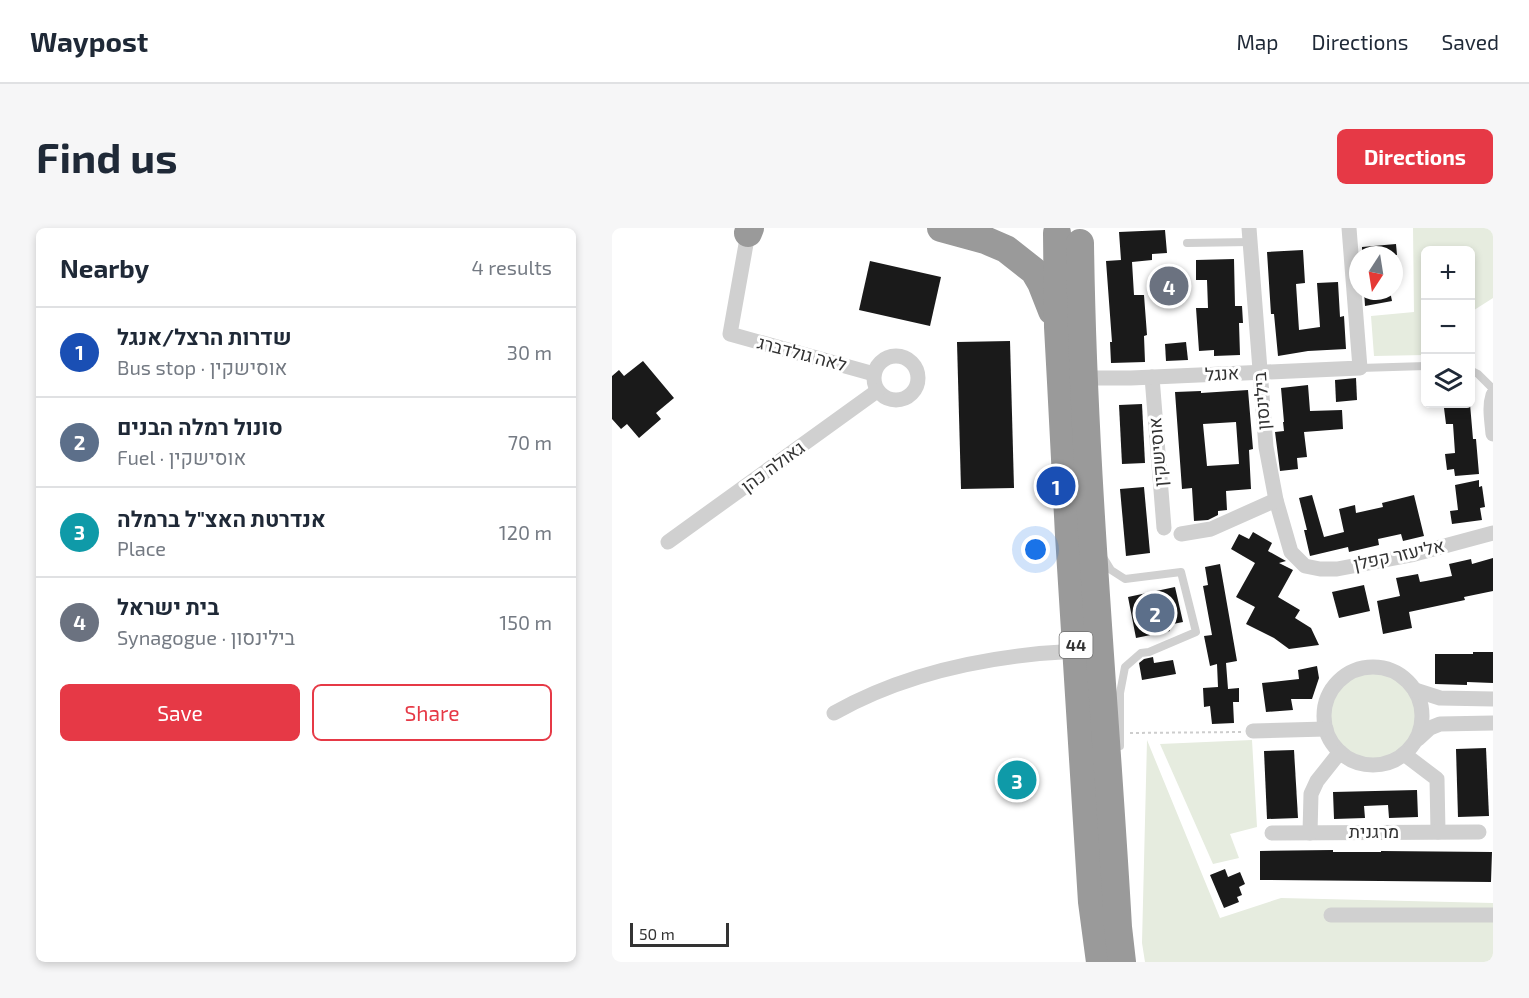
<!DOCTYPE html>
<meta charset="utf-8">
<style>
:root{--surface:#fff;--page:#f6f6f7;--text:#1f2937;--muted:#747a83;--line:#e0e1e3;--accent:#e63946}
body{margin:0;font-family:"Exo 2",Heebo,sans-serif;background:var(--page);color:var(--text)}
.controls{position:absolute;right:18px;top:18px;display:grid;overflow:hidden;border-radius:9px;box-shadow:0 3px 9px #0003}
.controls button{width:54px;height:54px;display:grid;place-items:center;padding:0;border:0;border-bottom:2px solid var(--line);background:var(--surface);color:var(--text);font:30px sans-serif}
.compass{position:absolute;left:737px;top:18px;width:54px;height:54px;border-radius:50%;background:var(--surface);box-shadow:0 3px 9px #0003;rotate:192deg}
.scale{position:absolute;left:18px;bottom:15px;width:99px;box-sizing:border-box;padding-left:6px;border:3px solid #333;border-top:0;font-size:16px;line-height:21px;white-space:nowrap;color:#333;-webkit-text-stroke:4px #fff;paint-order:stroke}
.you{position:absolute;left:424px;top:322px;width:21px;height:21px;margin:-15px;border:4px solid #fff;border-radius:50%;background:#1a73e8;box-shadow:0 0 0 9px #1a73e833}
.badge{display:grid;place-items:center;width:39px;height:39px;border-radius:50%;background:var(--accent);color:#fff;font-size:20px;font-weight:700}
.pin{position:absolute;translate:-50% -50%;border:3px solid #fff;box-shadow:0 2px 6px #0006}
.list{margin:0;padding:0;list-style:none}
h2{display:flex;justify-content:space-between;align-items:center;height:78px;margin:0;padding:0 24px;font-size:26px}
h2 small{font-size:20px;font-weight:400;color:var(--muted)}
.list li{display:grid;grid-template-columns:39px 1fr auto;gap:18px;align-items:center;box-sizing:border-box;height:90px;padding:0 24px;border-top:2px solid var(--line)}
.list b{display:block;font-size:22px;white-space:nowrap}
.list p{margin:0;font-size:20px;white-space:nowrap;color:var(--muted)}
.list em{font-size:20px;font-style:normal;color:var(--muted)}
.actions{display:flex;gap:12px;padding:18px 24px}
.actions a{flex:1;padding:14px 0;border:2px solid var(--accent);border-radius:9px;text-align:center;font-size:21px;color:var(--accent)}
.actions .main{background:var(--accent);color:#fff}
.icon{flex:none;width:33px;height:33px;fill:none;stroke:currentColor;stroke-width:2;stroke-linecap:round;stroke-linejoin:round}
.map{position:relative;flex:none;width:881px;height:734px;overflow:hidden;border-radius:9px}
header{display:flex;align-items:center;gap:36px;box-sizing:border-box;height:84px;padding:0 30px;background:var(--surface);border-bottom:2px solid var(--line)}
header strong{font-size:28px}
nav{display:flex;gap:33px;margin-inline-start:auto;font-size:21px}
.intro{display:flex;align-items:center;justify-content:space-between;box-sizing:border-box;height:144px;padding:0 36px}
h1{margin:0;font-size:42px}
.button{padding:15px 27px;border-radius:9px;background:var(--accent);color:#fff;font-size:21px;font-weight:700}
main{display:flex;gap:36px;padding:0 36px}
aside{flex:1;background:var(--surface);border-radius:9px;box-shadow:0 3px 9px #0003}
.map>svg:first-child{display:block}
.green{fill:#e6ecdf}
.building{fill:#1a1a1a;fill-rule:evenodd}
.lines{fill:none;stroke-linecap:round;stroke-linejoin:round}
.path{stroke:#cdcdcd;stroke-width:2;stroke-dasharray:3 3;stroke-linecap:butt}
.lane{stroke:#d0d0d0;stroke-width:8}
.street{stroke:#d0d0d0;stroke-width:15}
.highway{stroke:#9a9a9a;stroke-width:28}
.labels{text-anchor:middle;stroke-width:6;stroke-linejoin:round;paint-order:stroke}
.shield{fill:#fff;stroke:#707070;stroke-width:1.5}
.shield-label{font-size:16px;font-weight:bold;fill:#333}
.street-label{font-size:18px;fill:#333;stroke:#fff}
</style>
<header>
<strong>Waypost</strong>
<nav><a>Map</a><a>Directions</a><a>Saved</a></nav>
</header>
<div class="intro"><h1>Find us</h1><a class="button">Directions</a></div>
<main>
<aside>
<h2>Nearby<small>4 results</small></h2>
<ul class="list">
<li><span class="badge" style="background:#1a4fb4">1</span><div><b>שדרות הרצל/אנגל</b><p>Bus stop · אוסישקין</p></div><em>30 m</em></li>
<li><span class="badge" style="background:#5c6f8a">2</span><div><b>סונול רמלה הבנים</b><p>Fuel · אוסישקין</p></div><em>70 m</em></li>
<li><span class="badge" style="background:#0f9aa8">3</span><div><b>אנדרטת האצ&quot;ל ברמלה</b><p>Place</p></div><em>120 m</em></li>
<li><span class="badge" style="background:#6b7280">4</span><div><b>בית ישראל</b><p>Synagogue · בילינסון</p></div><em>150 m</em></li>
</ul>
<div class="actions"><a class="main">Save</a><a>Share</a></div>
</aside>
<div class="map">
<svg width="881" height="734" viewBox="0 0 881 734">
<rect width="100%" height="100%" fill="#fff"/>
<g class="green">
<path d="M801 0H881V70L859 84 858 22H814L813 127 762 128 759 88 802 84Z"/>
<circle cx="761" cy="488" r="43"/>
<path d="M535 512 608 690 669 670 881 675V734H533L530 715Z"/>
<path d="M640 512 645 599 618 606 627 630 601 636 548 516Z"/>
</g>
<g class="building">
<path d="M553 2 555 25 540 26V32L520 34 522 67H532L535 107 532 108 533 134 499 135 498 114H500L494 33 509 32 507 4Z"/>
<path d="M784 16 785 27H750V19Z"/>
<path d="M691 22 693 55 684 56 687 102 708 99 705 55 726 54 728 89 732 88 734 121 696 123 666 128 662 86H659L655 24Z"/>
<path d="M622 31 623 78H630L631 95H627L628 127 602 128V122L587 123 584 80H596L595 52H584V32Z"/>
<path d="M258 33 329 49 318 98 247 82Z"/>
<path d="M571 46 572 68 544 70 543 48Z"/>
<path d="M752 63H778L780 73 753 78Z"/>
<path d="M398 113 402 260 349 261 345 114Z"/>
<path d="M574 114 576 132 554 133 553 116Z"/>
<path d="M31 133 62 170 44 185 49 191 27 210 15 196 9 201 0 191V148L7 142 12 148Z"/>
<path d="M744 150 745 172 724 174 723 152Z"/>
<path d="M696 157 698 183 730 182 731 201 692 204 695 229 685 230 686 241 668 243 663 204 672 203 671 194H672L669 160Z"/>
<path d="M636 162 641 221 637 222 639 261 614 263 615 282 606 283V287L596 292 582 293 580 260 570 261 563 164 589 163V165ZM624 194 627 236 595 238 591 196Z"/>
<path d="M530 176 533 235 510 236 507 177Z"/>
<path d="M840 176H858L861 211H864L867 246 843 248 842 241 835 242 833 226 843 225 841 196H834L832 180 840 179Z"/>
<path d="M867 252V259L870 258 873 279 868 280 870 292 840 296 838 283 846 282 843 257Z"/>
<path d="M532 259 538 325 514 328 508 261Z"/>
<path d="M700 267 712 309 732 304 727 281 743 277 744 285 771 279 770 275 802 267 812 308 791 313 789 306 766 311 767 317 737 324 736 319 698 328 692 302H695L687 270Z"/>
<path d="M641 304 660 315 656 323 674 333 667 335 681 342 666 369 688 382 683 390 699 400 707 417 677 421 662 410 634 396 643 379 624 369 643 335 619 321 627 306 637 311Z"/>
<path d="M881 330V363L852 369 853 372 797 384 800 400 771 406 765 373 788 368 784 350 806 346 808 354 814 353 840 348 837 336 859 331 860 336Z"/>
<path d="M608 336 625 433 614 435 616 461 627 460V474H621L622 495 600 496 598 478 592 479 591 460 606 459 605 436 598 438 592 408 600 407 591 358 596 357 593 339Z"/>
<path d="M752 357 758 383 727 390 720 364Z"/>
<path d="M563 359 571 394 556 397 558 403 524 410 516 369Z"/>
<path d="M861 424H881V455L855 454V457L823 456V426H861Z"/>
<path d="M541 429 542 435 561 432 564 446 530 452 527 435 532 431Z"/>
<path d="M705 438 707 450 700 471H679L681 482 654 484 650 455 687 451 686 442Z"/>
<path d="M874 520 877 588 846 589 844 521Z"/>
<path d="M682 522 686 590 655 591 652 523Z"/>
<path d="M805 562 806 589 777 590 776 577 752 578 753 590 722 591 721 564Z"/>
<path d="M721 622V624H769V623L880 624 879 654 648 652V623Z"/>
<path d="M613 641 616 649 628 644 633 656 627 659 630 667 625 669 627 674 612 680 598 647Z"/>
</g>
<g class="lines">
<path class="path" d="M518 505 629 504"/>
<g class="lane">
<path d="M575 15 638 14"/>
<path d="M748 140 814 138"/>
<path d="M858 142 866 146 881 161"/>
<path d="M491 329 499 342 513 351 569 344 584 404 537 424 529 425 513 439 508 465V518"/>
</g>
<g class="street">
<path d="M637 0 654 219 664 272 679 324 693 338 708 341H725L799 327 881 305"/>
<path d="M136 5 118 106 262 146"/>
<circle cx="284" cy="150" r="22"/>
<path d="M540 149 552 300"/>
<path d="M472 150H519L748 140 737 0"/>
<path d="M881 167C877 179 880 193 881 206"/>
<path d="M569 306 599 301 664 272"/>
<path d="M56 314 265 163"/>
<circle cx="761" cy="488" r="49"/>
<path d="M803 462 828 470 881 471"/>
<path d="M222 485C295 444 381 427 465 423"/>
<path d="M641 503 714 501"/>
<path d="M806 511 818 500 828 496 881 495"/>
<path d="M792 526 825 551 826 604"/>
<path d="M660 605 867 604"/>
<path d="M698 605 699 566 705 553 728 524"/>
<path d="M719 687H881"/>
</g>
<g class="highway">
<path d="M329 0 373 12 394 21 422 43 429 55 440 83"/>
<path d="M136 5 138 0"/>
<path d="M445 5 446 99 449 154 457 307 480 674 488 734"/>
<path d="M468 15C471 243 493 471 506 699L510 734"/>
</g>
</g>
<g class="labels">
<rect class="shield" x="447.5" y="404" width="33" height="26" rx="4.5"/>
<g class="shield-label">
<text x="464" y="423">44</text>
</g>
<g class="street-label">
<text transform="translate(190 126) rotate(15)" y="6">לאה גולדברג</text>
<text transform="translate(610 146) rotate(-3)" y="6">אנגל</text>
<text transform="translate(650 173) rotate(-94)" y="6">בילינסון</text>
<text transform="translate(546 224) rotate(-95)" y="6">אוסישקין</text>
<text transform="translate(161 239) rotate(-36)" y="6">גאולה כהן</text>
<text transform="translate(787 327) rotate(-12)" y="6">אליעזר קפלן</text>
<text x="762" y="610">מרגנית</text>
</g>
</g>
</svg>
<div class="controls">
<button>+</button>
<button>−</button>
<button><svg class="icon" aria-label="layers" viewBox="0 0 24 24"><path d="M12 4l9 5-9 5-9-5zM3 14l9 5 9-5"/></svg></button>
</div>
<svg class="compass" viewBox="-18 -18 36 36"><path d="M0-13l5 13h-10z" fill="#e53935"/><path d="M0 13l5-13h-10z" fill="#747a83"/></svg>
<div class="scale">50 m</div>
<div class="you"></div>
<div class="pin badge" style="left:444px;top:258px;background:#1a4fb4">1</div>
<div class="pin badge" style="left:543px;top:385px;background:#5c6f8a">2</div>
<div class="pin badge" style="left:405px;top:552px;background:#0f9aa8">3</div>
<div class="pin badge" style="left:557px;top:58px;background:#6b7280">4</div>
</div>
</main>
